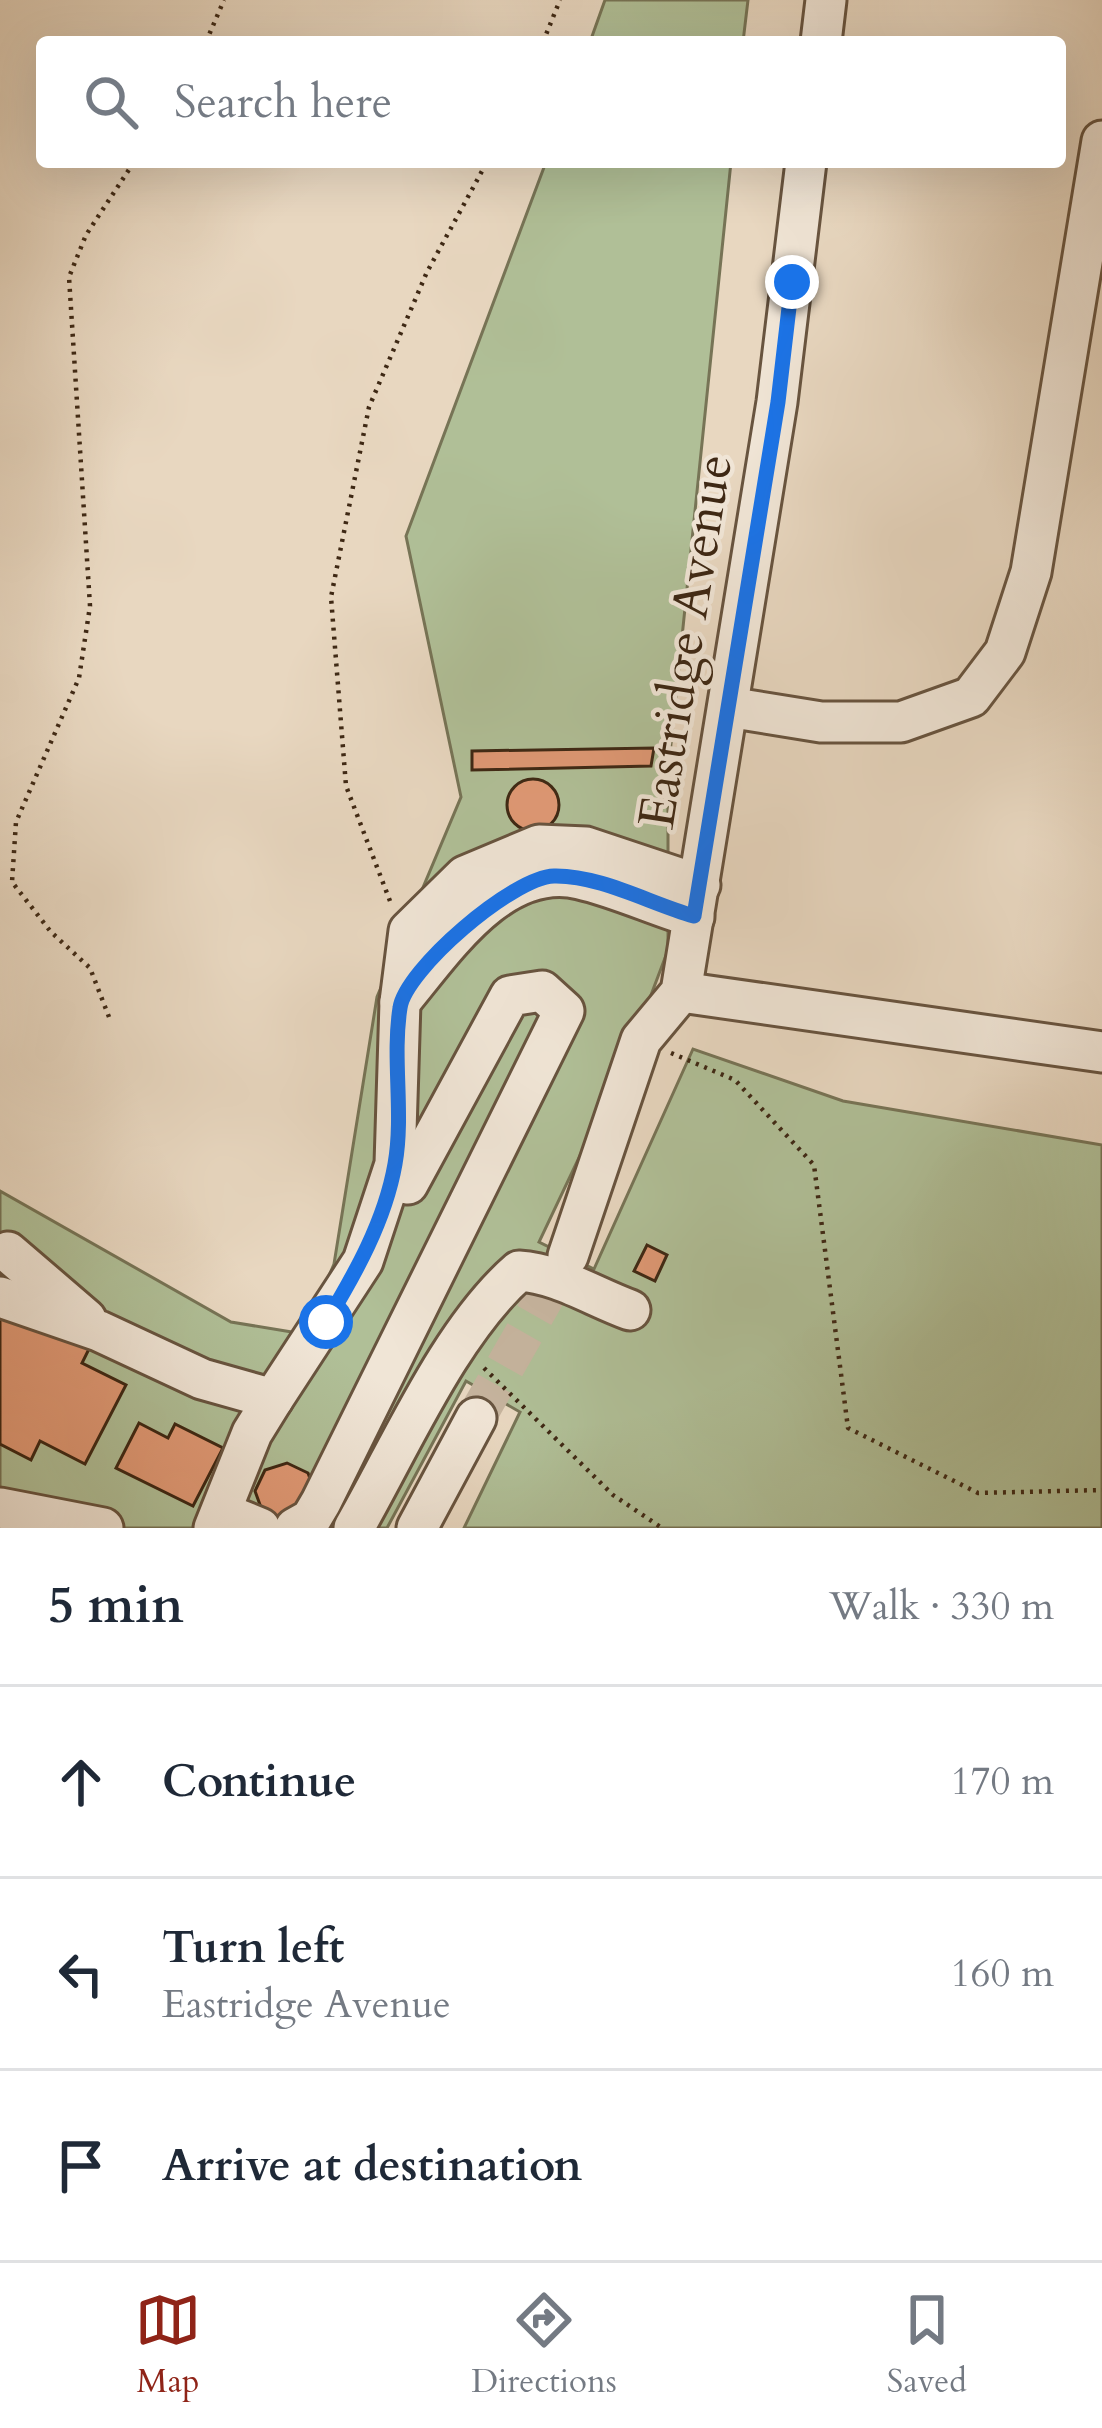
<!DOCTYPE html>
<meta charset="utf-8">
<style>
:root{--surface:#fff;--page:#f2f2f3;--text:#1f2937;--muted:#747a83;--line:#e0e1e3;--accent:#8f2418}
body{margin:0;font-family:Cardo,serif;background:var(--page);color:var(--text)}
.stop{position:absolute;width:36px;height:36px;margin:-27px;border:9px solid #1a73e8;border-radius:50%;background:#fff}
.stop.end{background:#1a73e8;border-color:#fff;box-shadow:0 3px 12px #0008}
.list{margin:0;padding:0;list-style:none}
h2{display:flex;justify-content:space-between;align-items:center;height:156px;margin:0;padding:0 48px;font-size:51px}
h2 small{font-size:39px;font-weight:400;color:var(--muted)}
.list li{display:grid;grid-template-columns:78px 1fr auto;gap:36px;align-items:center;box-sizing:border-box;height:192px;padding:0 48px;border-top:3px solid var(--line)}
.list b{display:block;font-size:45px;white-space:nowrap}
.list p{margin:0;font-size:39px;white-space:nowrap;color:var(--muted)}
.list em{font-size:39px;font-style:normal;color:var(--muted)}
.icon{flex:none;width:66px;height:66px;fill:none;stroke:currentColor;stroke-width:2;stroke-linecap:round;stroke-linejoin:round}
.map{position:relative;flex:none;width:1102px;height:1528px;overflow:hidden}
.search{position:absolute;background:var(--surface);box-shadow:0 12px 48px #0002;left:36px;right:36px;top:36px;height:132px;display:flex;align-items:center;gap:30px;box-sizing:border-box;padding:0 42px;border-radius:12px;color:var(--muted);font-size:45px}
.sheet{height:732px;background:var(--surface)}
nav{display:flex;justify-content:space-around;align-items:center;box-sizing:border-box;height:168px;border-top:3px solid var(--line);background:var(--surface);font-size:33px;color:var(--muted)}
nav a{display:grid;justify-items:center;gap:6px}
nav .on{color:var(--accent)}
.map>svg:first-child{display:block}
.green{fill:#b0bf97;stroke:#777456;stroke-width:3}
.building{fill:#e09975;stroke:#3e2814;stroke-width:3}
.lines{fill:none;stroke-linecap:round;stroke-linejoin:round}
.minor-tunnel{stroke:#c6b49e;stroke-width:39;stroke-dasharray:39 20;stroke-linecap:butt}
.minor-casing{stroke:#68543f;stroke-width:45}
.path{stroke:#3e2814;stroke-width:4.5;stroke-dasharray:3 6;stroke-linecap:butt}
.minor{stroke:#f0e5d6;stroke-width:39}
.route{stroke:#1a73e8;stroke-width:15}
.labels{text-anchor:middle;stroke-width:9;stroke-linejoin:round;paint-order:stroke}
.street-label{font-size:51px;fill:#3e2814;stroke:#f0e5d6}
</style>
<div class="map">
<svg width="1102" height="1528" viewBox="0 0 1102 1528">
<rect width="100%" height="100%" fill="#e8d7c0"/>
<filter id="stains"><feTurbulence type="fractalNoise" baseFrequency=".00167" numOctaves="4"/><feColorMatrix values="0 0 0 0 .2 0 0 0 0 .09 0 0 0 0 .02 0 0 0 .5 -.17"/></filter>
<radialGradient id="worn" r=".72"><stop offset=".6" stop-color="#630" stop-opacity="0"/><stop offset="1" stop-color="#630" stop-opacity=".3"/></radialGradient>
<g class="green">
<path d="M605 0H748L743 42H590Z"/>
<path d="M546 162H731L668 773V950L631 1048 539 1242 594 1269 693 1049 843 1101 1102 1145V1528H464L520 1412 466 1381 387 1528H0V1191L231 1322 304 1334 334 1264 377 997 461 797 406 536Z"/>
</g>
<g class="building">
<path d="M654 748 651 766 472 770V751Z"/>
<circle cx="533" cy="805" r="26"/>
<path d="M647 1245 667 1255 655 1281 634 1271Z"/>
<path d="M0 1309 89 1349 82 1363 126 1385 85 1464 40 1441 31 1460 0 1444Z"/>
<path d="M139 1423 168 1438 175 1424 223 1448 193 1506 116 1468Z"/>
<path d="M287 1463 308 1473 316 1495 284 1523 263 1513 255 1491 265 1470Z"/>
</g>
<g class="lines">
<path class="minor-tunnel" d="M476 1418 568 1256"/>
<defs>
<g id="minor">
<path d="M821 42 826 0"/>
<path d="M728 707 821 722H901L971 697 1005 652 1031 572 1102 141"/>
<path d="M681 992 1102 1052"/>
<path d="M400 1002C443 951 501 860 580 879 619 888 656 906 694 917"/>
<path d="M8 1252 86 1319"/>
<path d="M568 1256 641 1040 681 992 777 402 806 162"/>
<path d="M0 1297 99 1331 202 1379 273 1399 363 1261 395 1164 400 1002 409 931 465 876 539 845 586 847 700 885"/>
<path d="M0 1508 103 1528"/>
<path d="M223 1513 260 1528"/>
<path d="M214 1528 252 1433 273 1399"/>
<path d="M295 1528 311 1519 321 1502 564 1011 542 991 510 996 408 1184"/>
<path d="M354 1528C400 1448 450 1331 519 1271 557 1273 594 1297 630 1310"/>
<path d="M417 1528 476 1418"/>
</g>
</defs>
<use href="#minor" class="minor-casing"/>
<g class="path">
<path d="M206 42 224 0"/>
<path d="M543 42 560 0"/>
<path d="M390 901 346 786 331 597 369 407 427 272 487 162"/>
<path d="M109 1017 90 968 51 932 12 882 16 822 79 678 90 606 69 277 86 235 134 162"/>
<path d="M671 1053 735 1080 814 1165 848 1428 978 1493 1102 1490"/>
<path d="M484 1368 613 1495 662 1528"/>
</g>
<use href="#minor" class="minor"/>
</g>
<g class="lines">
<path class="route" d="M326 1322C355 1274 385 1221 395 1164 404 1113 392 1059 400 1008 405 970 513 877 554 876 600 875 651 904 694 916L778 402 792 282"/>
</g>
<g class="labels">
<g class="street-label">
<text transform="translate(684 641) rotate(-81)" y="18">Eastridge Avenue</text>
</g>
</g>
<rect width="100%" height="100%" filter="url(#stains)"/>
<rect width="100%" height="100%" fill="url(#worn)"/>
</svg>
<div class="stop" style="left:326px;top:1322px"></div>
<div class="stop end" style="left:792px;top:282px"></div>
<div class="search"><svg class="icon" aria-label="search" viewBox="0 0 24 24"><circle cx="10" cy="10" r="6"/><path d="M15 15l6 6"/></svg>Search here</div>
</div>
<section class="sheet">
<h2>5 min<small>Walk · 330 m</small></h2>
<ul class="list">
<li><svg class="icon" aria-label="ahead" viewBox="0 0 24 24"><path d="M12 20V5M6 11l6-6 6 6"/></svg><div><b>Continue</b></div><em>170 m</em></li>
<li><svg class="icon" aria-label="left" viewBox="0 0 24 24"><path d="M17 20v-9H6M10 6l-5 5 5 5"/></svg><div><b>Turn left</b><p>Eastridge Avenue</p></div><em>160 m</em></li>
<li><svg class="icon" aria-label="arrive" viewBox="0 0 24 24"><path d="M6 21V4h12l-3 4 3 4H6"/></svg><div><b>Arrive at destination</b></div></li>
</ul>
</section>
<nav>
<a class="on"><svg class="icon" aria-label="map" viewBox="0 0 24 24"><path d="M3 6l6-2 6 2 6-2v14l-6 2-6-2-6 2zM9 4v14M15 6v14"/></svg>Map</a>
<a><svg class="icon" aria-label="directions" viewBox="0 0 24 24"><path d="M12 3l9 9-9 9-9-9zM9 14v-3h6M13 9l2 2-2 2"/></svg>Directions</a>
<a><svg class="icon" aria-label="saved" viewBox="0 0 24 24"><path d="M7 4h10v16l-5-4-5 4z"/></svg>Saved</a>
</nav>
